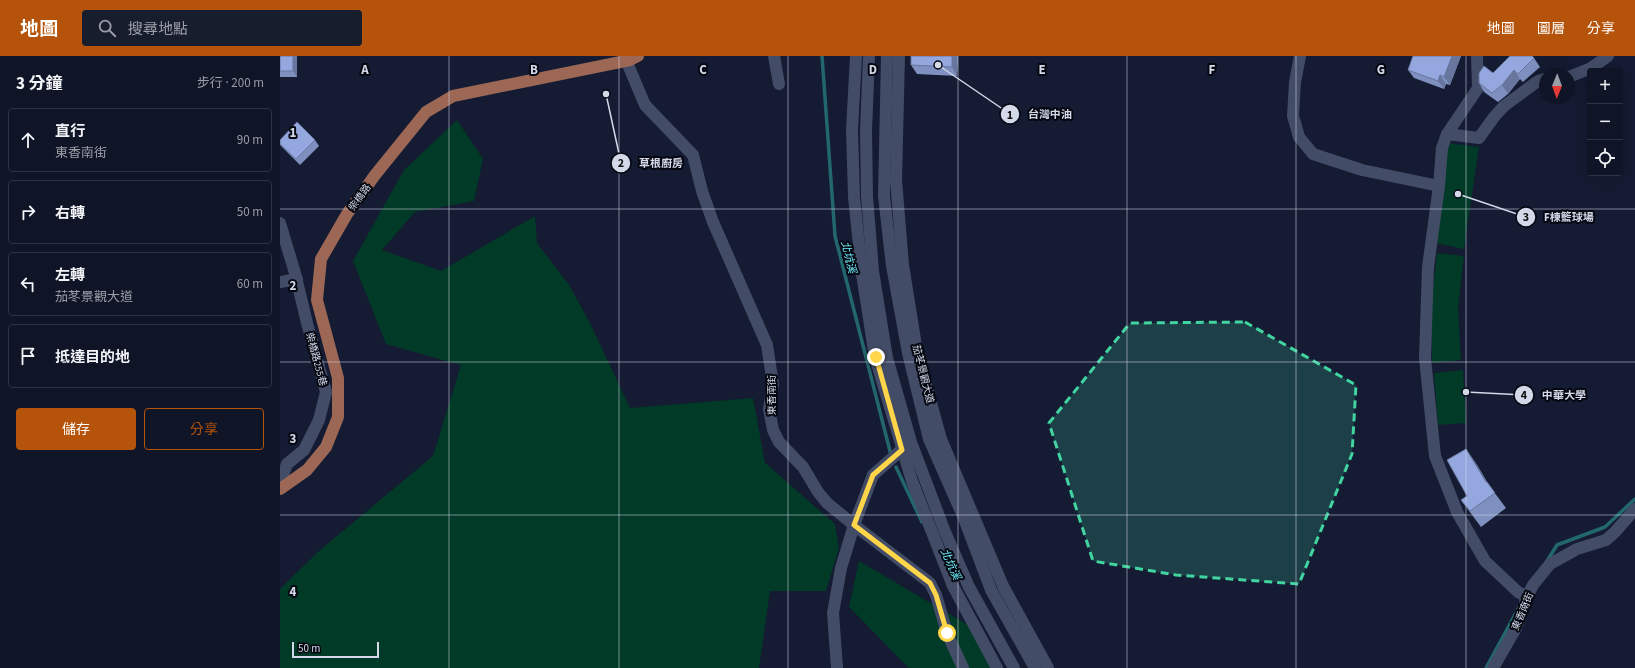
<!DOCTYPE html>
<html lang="zh-TW">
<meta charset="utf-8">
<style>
:root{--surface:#0f1426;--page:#181d2e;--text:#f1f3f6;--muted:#9b9ea7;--line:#2f3343;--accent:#b45309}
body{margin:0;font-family:"Source Sans 3","Noto Sans TC",sans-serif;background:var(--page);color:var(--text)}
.controls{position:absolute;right:12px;top:12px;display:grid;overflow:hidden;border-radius:4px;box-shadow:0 4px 16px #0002}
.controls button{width:36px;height:36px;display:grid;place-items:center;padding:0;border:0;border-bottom:1px solid var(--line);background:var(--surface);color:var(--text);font:20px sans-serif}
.compass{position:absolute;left:1259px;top:12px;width:36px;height:36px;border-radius:50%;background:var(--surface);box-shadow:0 4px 16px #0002;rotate:181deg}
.scale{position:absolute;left:12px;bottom:10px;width:87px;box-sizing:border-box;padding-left:4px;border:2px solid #d3d9e9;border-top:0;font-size:11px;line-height:14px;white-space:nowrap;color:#d3d9e9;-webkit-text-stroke:3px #050710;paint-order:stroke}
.stop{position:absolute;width:12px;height:12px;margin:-9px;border:3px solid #ffd54a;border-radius:50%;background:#fff}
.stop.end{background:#ffd54a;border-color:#fff;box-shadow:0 1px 4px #0008}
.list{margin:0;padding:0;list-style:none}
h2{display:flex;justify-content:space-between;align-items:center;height:52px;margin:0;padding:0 16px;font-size:17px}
h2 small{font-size:13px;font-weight:400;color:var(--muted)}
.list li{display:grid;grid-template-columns:26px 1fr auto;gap:12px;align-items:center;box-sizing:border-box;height:64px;margin:0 8px 8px;padding:0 8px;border:1px solid var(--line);border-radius:4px}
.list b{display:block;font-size:15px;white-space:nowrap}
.list p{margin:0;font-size:13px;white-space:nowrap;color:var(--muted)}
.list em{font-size:13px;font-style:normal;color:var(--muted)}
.actions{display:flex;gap:8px;padding:12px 16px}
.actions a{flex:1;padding:9px 0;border:1px solid var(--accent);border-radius:4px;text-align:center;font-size:14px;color:var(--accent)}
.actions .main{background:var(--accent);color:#fff}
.icon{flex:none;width:22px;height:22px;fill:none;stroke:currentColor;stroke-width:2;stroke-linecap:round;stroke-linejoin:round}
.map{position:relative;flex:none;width:1355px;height:612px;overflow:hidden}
header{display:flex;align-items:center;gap:24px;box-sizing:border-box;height:56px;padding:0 20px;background:var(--accent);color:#fff}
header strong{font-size:19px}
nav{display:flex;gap:22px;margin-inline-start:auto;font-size:14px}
.search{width:280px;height:36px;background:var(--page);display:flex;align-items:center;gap:10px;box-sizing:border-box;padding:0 14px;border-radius:4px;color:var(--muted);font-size:15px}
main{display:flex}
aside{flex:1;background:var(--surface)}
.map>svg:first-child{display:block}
.green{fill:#013a26}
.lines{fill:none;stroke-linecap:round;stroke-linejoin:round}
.stream{stroke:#23676e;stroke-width:3.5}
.minor{stroke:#434c67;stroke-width:12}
.major{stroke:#9c6755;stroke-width:12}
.wall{fill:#7f90c0}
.shaded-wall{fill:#68759c}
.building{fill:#94a7df;stroke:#68759c}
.route{stroke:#ffd54a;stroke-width:5}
.marked{fill:#41d4a1;fill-opacity:0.2;stroke:#41d4a1;stroke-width:3;stroke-dasharray:8 5;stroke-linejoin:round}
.grid{fill:none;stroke:#d3d9e9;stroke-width:1;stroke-opacity:0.55}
.labels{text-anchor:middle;stroke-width:4;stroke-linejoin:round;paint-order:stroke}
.street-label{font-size:10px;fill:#d3d9e9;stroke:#050710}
.water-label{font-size:11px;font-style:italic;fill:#6eeefc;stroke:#050710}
.grid-label{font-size:13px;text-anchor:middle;font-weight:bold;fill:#d3d9e9;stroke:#050710;stroke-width:4;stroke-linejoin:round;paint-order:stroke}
.leader{fill:none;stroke:#d3d9e9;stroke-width:1.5}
.callout-dot{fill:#d3d9e9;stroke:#050710;stroke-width:1.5}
.mark-label{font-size:12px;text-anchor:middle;font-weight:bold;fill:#111}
.callout-label{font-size:11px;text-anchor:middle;font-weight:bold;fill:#d3d9e9;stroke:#050710;stroke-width:4;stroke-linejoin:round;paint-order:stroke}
</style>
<header>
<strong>地圖</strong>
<div class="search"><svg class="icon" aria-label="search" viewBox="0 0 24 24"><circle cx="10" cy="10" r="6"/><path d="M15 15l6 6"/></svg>搜尋地點</div>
<nav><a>地圖</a><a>圖層</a><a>分享</a></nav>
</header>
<main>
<aside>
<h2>3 分鐘<small>步行 · 200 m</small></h2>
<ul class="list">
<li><svg class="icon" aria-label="ahead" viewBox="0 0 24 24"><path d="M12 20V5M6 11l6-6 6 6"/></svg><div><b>直行</b><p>東香南街</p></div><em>90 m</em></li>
<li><svg class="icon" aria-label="right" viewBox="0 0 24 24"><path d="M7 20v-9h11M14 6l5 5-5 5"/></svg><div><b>右轉</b></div><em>50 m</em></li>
<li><svg class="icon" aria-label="left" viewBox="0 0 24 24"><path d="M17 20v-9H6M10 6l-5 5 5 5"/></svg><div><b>左轉</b><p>茄苳景觀大道</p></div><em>60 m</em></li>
<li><svg class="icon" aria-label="arrive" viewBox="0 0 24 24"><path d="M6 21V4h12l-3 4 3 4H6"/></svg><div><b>抵達目的地</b></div></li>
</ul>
<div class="actions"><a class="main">儲存</a><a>分享</a></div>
</aside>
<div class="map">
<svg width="1355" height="612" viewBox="0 0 1355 612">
<rect width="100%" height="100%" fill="#141b32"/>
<g class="green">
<path d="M177 64 203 103 194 145 135 156 102 194 161 215 255 160 257 187 289 229 310 267 350 352 473 342 485 407 555 468 559 492 546 535H490L479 612H0V533L39 495 153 400 181 309 106 288 73 205 124 114Z"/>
<path d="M1167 87 1199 91 1184 193 1155 187Z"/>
<path d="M1157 197 1184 200 1178 252 1181 304 1152 307 1151 252Z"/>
<path d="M1183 314 1186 367 1158 369 1154 317Z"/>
<path d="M579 505 688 569 712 612H629L569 551Z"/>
</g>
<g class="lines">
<g class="stream">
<path d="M542 0 555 180 611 399"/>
<path d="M616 411 642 466"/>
<path d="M1267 505 1277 489 1325 471 1355 443"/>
<path d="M1206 612 1238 553"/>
</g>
<g class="minor">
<path d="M494 0 499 28"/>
<path d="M576 0 572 74 574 141 582 218 595 301 632 425 673 530 717 612"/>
<path d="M589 0 586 75 587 140 593 215 607 302 631 386 665 476 689 531 734 612"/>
<path d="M607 0 604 140 612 210 628 297 649 383 683 460 711 534 755 612"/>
<path d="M619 0 616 124 623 209 637 296 661 383 723 530 768 612"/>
<path d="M1020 0 1015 26 1013 60 1019 81 1033 98 1082 114 1159 130"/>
<path d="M1197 0 1198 32 1167 78 1162 92 1159 130 1148 211 1145 302 1155 400 1177 456 1205 505 1238 536 1247 541"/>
<path d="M346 4 365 49 413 99 422 135 433 166 487 289 493 328 489 353 493 374 499 386 523 411 538 436 547 447 574 469 650 527 656 539 667 577 683 612"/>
<path d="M1289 21 1311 12 1328 0"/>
<path d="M1167 78 1199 82 1214 61 1224 50 1258 25 1265 23"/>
<path d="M0 167 15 217 27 267 46 336 39 364 24 394 7 408 0 428"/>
<path d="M0 226 17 223"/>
<path d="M557 612 553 557 561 512 574 469 593 419 627 389"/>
<path d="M1213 612 1236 572 1247 541 1253 529 1270 508 1297 493 1326 484 1335 476 1355 453"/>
</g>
<path class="major" d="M0 433 27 414 46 391 58 361V322L37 244 41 203 67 158 95 119 146 56 173 40 350 4 358 0"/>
</g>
<g class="wall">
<rect x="0" y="0" width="17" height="21"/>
<path d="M631 0H678L677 20 637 18 631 9Z"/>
<path d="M1133 0H1181L1170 29 1166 28 1164 33 1134 22 1128 14Z"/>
<path d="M1254 2 1260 11 1243 26 1240 23 1228 38 1218 46 1204 36 1199 27 1213 17Z"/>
<path d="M0 84H35L39 90 20 109 0 89Z"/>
<path d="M1186 393 1197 409 1208 428 1226 452 1201 471 1181 444 1187 440Z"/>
</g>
<g class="shaded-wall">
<path d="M13 0H17V21L13 15Z"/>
<path d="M672 0H678L677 20 672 11Z"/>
<path d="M1172 0H1181L1170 29 1164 21Z"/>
<path d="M1234 14 1240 23 1228 38 1222 29Z"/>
<path d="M1160 19 1166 28 1164 33 1158 25Z"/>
<path d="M1186 393 1197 409 1214 437 1206 426Z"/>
</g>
<g class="building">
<rect x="0" y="0" width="13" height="15"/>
<path d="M631 0H672V11L631 9Z"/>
<path d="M1133 0H1172L1164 21 1160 19 1158 25 1128 14Z"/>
<path d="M1230 0H1252L1254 2 1238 18 1234 14 1222 29 1212 37 1199 27V17L1204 10 1213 17Z"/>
<path d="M17 66 35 84 16 103 0 88V84Z"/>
<path d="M1186 393 1206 426H1207L1215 437 1190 455 1181 444 1187 440 1167 404Z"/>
</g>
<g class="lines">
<path class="route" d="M596 301 622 394 593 419 574 469 650 527 656 539 667 577"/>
</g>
<path class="marked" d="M965 266 1076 329 1072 398 1019 528 896 519 813 505 769 367 850 267Z"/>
<path class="grid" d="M169 0V612M339 0V612M508 0V612M678 0V612M847 0V612M1016 0V612M1186 0V612M0 153H1355M0 306H1355M0 459H1355"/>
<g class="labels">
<g class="street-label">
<text transform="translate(79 141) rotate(-54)" y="4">柴橋路</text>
<text transform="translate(37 303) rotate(75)" y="4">柴橋路255巷</text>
<text transform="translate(644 318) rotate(76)" y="4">茄苳景觀大道</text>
<text transform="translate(491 339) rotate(-90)" y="4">東香南街</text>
<text transform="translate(1242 555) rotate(-67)" y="4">東香南街</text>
</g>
<g class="water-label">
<text transform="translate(569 201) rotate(76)" y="4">北坑溪</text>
<text transform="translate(671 508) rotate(65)" y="4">北坑溪</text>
</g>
</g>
<g class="grid-label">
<text x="85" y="18">A</text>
<text x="254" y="18">B</text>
<text x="423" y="18">C</text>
<text x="593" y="18">D</text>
<text x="762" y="18">E</text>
<text x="932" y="18">F</text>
<text x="1101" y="18">G</text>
<text x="13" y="81">1</text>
<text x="13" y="234">2</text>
<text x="13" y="387">3</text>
<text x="13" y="540">4</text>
</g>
<path class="leader" d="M658 9L730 58M326 38L341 107M1178 138L1246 161M1186 336L1244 339"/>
<g class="callout-dot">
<circle cx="658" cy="9" r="4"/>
<circle cx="326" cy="38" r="4"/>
<circle cx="1178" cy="138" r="4"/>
<circle cx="1186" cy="336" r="4"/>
<circle cx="730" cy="58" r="10"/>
<circle cx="341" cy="107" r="10"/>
<circle cx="1246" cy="161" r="10"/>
<circle cx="1244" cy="339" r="10"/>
</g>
<g class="mark-label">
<text x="730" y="63">1</text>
<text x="341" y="111">2</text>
<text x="1246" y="165">3</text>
<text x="1244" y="343">4</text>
</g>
<g class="callout-label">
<text x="770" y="62">台灣中油</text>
<text x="381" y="111">草根廚房</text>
<text x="1289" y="165">F棟籃球場</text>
<text x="1284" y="343">中華大學</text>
</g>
</svg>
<div class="controls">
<button>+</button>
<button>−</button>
<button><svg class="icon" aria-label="locate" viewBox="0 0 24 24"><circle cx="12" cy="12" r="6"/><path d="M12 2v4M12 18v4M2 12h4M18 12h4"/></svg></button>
</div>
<svg class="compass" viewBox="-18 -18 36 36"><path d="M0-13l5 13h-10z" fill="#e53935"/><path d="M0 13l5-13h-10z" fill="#9b9ea7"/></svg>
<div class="scale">50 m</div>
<div class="stop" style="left:667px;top:577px"></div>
<div class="stop end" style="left:596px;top:301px"></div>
</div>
</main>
